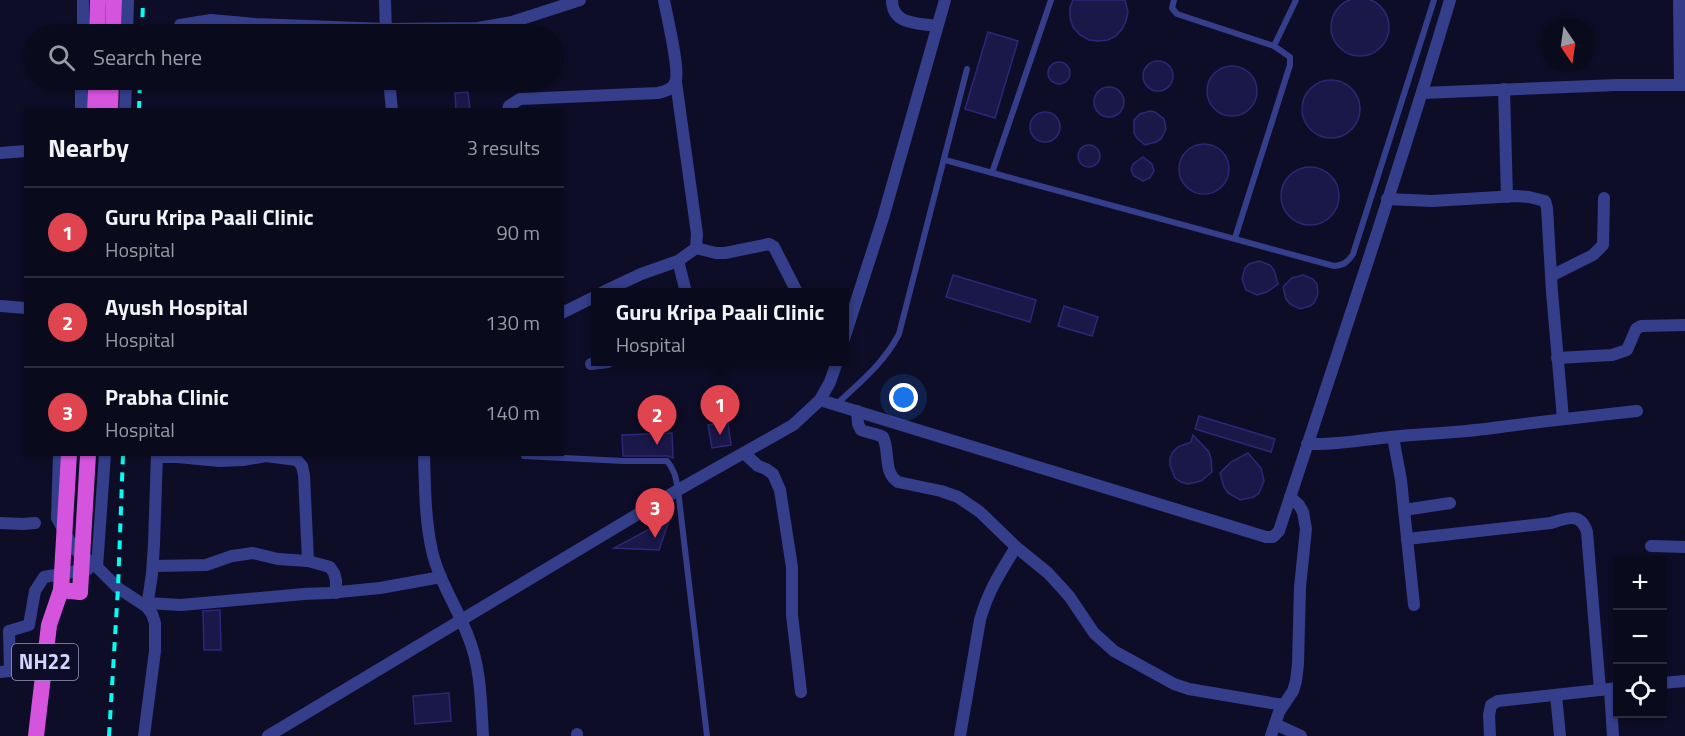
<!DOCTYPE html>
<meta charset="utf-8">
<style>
:root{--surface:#0a0a1d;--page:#131326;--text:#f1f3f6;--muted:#999aa4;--line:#2a2b3b;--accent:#00fef1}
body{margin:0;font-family:"Titillium Web",sans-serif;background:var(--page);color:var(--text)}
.controls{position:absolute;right:18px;bottom:18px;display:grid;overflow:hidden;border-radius:0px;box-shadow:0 2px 4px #0004}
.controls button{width:54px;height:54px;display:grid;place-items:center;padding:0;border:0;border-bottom:2px solid var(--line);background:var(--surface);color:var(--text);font:30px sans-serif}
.compass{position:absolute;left:1541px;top:18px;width:54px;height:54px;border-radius:50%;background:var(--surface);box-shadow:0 2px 4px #0004;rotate:167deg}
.you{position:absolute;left:904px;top:398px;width:21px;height:21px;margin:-15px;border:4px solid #fff;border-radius:50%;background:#1a73e8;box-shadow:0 0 0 9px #1a73e833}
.badge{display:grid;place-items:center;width:39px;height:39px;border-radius:50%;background:var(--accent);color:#fff;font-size:20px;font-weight:700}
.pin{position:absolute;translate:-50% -50px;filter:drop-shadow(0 2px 3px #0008)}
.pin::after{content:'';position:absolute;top:32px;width:21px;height:18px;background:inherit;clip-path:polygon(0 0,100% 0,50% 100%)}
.popup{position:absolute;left:591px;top:288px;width:258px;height:78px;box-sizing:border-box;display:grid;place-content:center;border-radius:0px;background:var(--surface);filter:drop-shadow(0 2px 4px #0005);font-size:20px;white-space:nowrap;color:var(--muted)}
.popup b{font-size:22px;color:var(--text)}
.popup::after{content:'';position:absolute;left:50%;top:100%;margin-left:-12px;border:12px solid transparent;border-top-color:var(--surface)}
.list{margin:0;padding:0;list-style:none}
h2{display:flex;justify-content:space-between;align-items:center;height:78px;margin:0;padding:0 24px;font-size:26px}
h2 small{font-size:20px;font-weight:400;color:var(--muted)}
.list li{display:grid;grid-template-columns:39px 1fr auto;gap:18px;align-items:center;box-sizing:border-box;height:90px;padding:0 24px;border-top:2px solid var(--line)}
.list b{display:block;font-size:22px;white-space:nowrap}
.list p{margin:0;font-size:20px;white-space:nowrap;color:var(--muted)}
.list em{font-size:20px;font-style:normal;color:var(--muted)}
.icon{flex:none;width:33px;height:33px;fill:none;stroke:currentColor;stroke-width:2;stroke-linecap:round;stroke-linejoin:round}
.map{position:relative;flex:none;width:1685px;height:736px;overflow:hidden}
.search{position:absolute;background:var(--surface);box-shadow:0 2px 4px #0004;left:24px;top:24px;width:540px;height:66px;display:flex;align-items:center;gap:15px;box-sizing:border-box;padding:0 21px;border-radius:33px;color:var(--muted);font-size:22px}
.panel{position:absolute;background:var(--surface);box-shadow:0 2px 4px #0004;left:24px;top:108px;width:540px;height:348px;border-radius:0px}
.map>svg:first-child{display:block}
.building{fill:#1a1849;stroke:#2b2877;stroke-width:1.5}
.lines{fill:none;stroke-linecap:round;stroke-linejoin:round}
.service{stroke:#343e8a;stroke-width:6}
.minor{stroke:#343e8a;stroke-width:12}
.tertiary{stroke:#343e8a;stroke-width:12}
.trunk{stroke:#d454de;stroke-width:16}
.rail{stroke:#00fef1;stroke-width:4;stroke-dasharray:9 8;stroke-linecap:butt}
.trunk-bridge{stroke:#d454de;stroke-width:16}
.labels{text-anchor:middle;stroke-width:5;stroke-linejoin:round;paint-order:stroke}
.shield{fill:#0e0d27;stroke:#9898be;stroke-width:1.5}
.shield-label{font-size:21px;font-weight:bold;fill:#d3d4ff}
</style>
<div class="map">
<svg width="1685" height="736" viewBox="0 0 1685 736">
<rect width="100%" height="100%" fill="#0e0d27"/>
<g class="building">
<circle cx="1360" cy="27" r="29"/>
<path d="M1073 0H1125L1128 12 1126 21 1122 29 1116 36 1108 40 1098 41 1089 40 1080 35 1073 27 1070 18V8Z"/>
<path d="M988 32 1018 41 995 118 965 109Z"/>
<circle cx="1158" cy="76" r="15"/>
<circle cx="1059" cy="73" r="11"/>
<circle cx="1232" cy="91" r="25"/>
<circle cx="1331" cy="109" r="29"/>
<circle cx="1109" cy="102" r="15"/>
<path d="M468 92 470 110H456L455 93Z"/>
<path d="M1150 111 1155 112 1164 119 1166 129 1161 139 1156 142 1145 145 1137 138 1134 133V120L1140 114Z"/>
<circle cx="1045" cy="127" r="15"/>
<circle cx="1204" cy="169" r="25"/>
<circle cx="1089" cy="156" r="11"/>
<path d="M1143 157 1152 164 1154 171 1150 178 1143 181 1134 176 1131 170 1133 164Z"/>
<circle cx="1310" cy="196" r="29"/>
<path d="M1259 261 1270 265 1274 270 1278 284 1267 292 1257 295 1246 290 1242 279 1245 268 1249 264Z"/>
<path d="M953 275 1036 300 1030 322 946 297Z"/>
<path d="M1303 275 1313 279 1317 284 1318 294 1314 303 1310 306 1300 309 1290 304 1286 299 1283 287 1292 278Z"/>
<path d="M1064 306 1098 317 1092 336 1058 326Z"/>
<path d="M1199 416 1275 439 1271 452 1195 429Z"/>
<path d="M728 422 731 445 712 448 708 425Z"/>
<path d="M672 433 673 458 667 456H623L622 435Z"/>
<path d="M1193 435 1209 452 1211 459 1212 472 1201 481 1188 484 1181 482 1175 478 1170 465V458L1173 452 1178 447 1191 442Z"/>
<path d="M1248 453 1261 468 1264 481 1259 493 1254 497 1240 500 1228 493 1224 487 1220 473 1231 462Z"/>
<path d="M670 518 659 550 614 548Z"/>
<path d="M220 610 221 650H204L203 611Z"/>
<path d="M449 693 451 721 415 724 413 696Z"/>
</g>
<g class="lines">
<g class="service">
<path d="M1174 0 1172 8 1177 14 1274 46 1296 0"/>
<path d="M945 160 1334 266C1344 265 1348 262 1353 254L1434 0"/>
<path d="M992 173 1051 0"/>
<path d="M1235 238 1290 65V57L1274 46"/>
<path d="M837 404C860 382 884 363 899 334L967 69"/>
<path d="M524 456 623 461H667C675 470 676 479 678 490L707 736"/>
</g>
<g class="minor">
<path d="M385 0 386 34"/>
<path d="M892 0C892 25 918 23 937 26"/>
<path d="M1679 0 1680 85"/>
<path d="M180 25 211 20 255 24 386 29 478 28 512 22 580 0"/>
<path d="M389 80 392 110"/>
<path d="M1504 89 1507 197"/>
<path d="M1422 93 1616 85H1685"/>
<path d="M508 110 509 106 520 99 658 93C665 91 674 89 676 80 679 65 667 17 664 0"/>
<path d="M0 153 26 151"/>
<path d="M1387 199 1432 201 1516 196 1529 197 1545 201 1547 208 1552 292 1563 419"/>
<path d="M696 248 716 253H725L769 244 774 247 797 292"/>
<path d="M678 261 686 292"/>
<path d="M1551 276 1593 255 1603 245 1604 198"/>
<path d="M603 292 641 274 678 261 696 248 697 234 676 82"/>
<path d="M0 306 26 308"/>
<path d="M562 313 596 296"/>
<path d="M844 339 883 218 945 0"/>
<path d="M1557 358 1612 355 1627 350 1636 329 1641 326 1685 325"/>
<path d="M591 364 608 362"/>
<path d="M820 400 1266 537H1273L1279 531C1337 354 1397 178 1450 0"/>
<path d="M857 411 858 424 861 430C868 433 876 433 883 437 890 451 883 473 898 482L941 491 958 497 980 512 1016 547 1048 573 1060 586 1069 596 1094 633 1114 651 1174 684 1189 689 1283 705"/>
<path d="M1393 437 1401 480 1414 605"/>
<path d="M1307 444C1336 445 1362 440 1390 437 1426 433 1463 433 1500 427 1546 421 1591 416 1637 411"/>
<path d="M744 453 758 466 766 469 773 474 780 490 792 567V615L801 692"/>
<path d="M424 454C425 487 425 520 432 551 439 581 457 607 468 636 481 667 481 703 483 736"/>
<path d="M157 457H178L219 461 243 460 266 456 297 460 302 466 304 475 308 561"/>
<path d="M1404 510 1450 503"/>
<path d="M0 523 23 524 35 523"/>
<path d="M1407 539 1551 523C1567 518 1581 512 1587 532L1600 690"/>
<path d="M1651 546 1685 547"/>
<path d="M153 566 206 565 232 556 253 553 278 559 308 561 330 567 334 573 336 580V593"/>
<path d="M147 603 181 605 304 594 329 593 380 588 441 577"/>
<path d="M147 607 152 574 154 544 157 454"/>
<path d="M0 672 10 671 9 631 29 625 35 591 44 577 88 569"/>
<path d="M1662 683 1685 681"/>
<path d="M1610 689 1613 736"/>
<path d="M1556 695 1560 736"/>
<path d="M1275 724 1301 736"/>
<path d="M577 734V736"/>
<path d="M268 736 678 490 793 425 820 400 830 382 837 362"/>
<path d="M960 736 980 620C988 591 1000 573 1016 547"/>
<path d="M1271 736 1279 712 1293 691 1296 681 1298 664 1300 587 1306 529 1303 512 1299 505 1290 497"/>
<path d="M1490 736 1489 715 1491 705 1498 701 1618 688"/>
</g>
<g class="tertiary">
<path d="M83 34V0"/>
<path d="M127 34 128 0"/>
<path d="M81 110V80"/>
<path d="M125 110 126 80"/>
<path d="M59 454 57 518 74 549 97 567 118 588 147 607 152 614 155 623V651L144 736"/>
<path d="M97 567 105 454"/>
</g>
<g class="trunk">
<path d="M97 34 98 0"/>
<path d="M113 34 114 0"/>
<path d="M95 110 96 80"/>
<path d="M110 110 111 80"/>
<path d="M36 736 49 625 61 590 80 592"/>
</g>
<g class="rail">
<path d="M142 34 143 0"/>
<path d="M139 110 140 80"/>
<path d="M109 736 118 588 123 454"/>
</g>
<g class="trunk-bridge">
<path d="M61 590 69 454"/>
<path d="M80 592 88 454"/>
</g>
</g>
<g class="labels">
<rect class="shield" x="12" y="644" width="66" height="36" rx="4.5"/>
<g class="shield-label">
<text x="45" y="669">NH22</text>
</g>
</g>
</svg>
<div class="controls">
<button>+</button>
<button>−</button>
<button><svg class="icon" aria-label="locate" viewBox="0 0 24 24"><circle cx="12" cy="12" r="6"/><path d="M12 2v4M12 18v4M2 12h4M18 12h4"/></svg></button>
</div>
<svg class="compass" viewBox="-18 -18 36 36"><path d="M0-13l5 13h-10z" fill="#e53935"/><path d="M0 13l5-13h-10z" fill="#999aa4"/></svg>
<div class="you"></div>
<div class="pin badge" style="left:720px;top:435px;background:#e0444e">1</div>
<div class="popup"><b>Guru Kripa Paali Clinic</b>Hospital</div>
<div class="pin badge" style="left:657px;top:445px;background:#e0444e">2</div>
<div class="pin badge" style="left:655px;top:538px;background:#e0444e">3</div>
<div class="search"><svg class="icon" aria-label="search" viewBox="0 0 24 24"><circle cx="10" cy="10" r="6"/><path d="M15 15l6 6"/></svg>Search here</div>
<section class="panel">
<h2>Nearby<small>3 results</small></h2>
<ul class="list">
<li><span class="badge" style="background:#e0444e">1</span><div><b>Guru Kripa Paali Clinic</b><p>Hospital</p></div><em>90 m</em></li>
<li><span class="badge" style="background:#e0444e">2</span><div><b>Ayush Hospital</b><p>Hospital</p></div><em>130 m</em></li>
<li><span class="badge" style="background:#e0444e">3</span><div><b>Prabha Clinic</b><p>Hospital</p></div><em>140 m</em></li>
</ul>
</section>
</div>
